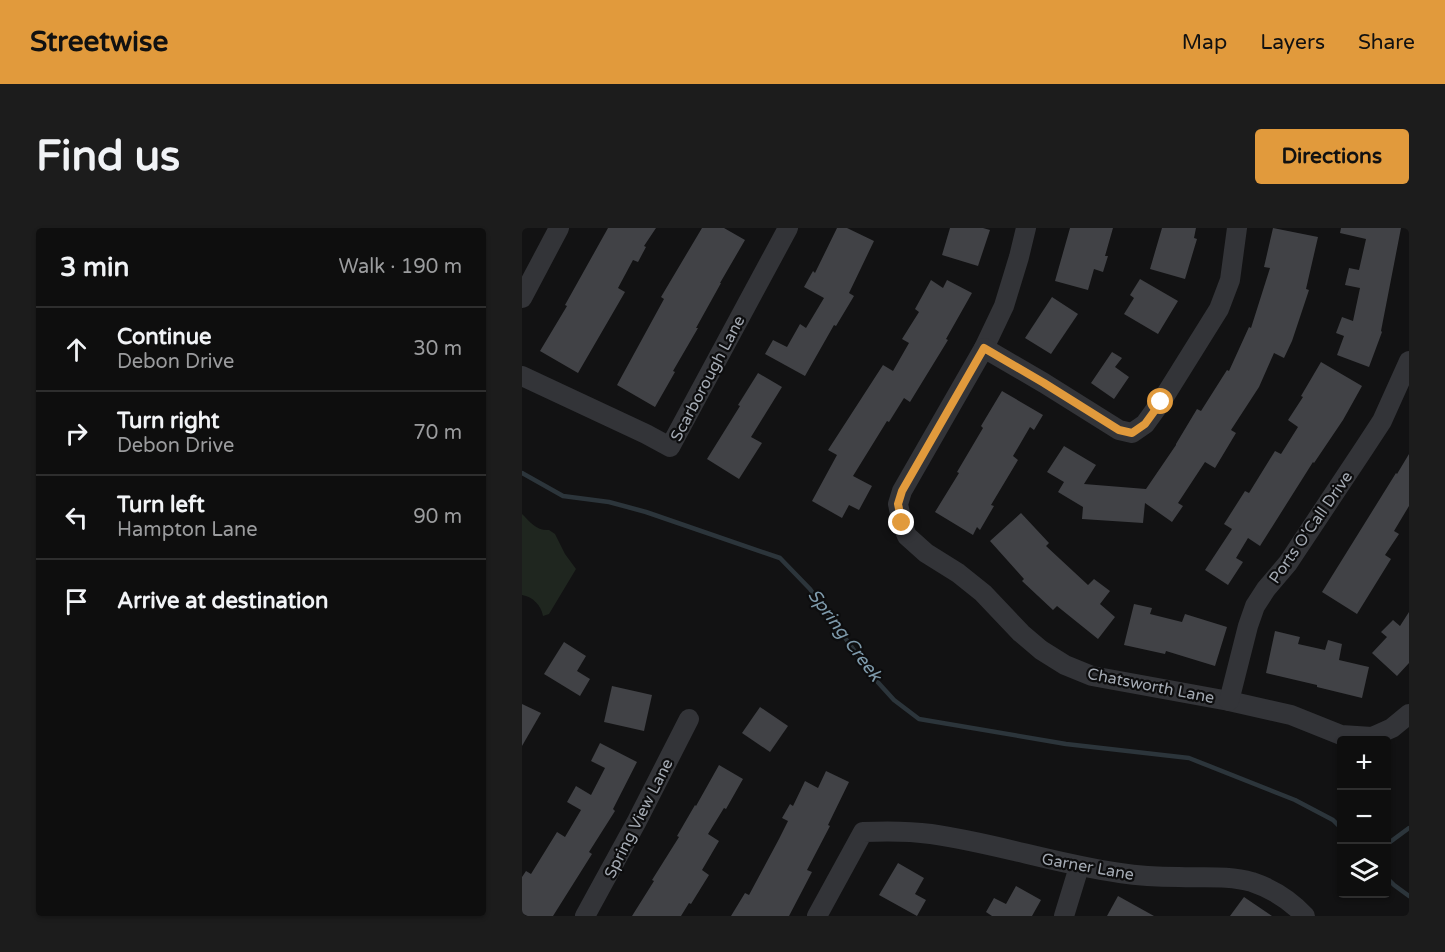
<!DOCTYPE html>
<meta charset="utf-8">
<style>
:root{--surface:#0e0e0e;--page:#1c1c1c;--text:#f1f3f6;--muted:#9b9c9e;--line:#2e2e2e;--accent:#e19a3c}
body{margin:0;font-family:"Varela Round",sans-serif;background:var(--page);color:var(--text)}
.controls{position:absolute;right:18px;bottom:18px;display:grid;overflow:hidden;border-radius:6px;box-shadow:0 2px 4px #0004}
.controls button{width:54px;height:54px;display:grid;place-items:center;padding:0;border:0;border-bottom:2px solid var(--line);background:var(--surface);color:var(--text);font:30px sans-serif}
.stop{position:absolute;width:18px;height:18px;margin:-14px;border:4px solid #e19a3c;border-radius:50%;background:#fff}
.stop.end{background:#e19a3c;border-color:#fff;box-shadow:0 2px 6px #0008}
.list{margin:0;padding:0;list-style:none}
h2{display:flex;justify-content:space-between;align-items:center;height:78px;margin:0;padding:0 24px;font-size:26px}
h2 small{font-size:20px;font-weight:400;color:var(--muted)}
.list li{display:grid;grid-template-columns:39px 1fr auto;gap:18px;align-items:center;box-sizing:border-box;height:84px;padding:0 24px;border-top:2px solid var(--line)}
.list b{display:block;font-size:22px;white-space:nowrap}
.list p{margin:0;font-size:20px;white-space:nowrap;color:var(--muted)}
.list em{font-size:20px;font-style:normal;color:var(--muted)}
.icon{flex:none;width:33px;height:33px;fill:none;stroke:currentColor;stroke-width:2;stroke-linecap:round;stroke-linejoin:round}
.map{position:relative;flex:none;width:887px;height:688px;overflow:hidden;border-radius:6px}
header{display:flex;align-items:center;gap:36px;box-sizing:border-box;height:84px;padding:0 30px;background:var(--accent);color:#111}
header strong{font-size:28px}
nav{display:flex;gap:33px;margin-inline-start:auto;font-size:21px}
.intro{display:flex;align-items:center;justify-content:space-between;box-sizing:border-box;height:144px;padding:0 36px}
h1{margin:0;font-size:42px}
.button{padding:15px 27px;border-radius:6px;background:var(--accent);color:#111;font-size:21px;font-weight:700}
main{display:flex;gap:36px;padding:0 36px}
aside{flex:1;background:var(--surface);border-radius:6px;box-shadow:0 2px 4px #0004}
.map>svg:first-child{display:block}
.green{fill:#1f261f}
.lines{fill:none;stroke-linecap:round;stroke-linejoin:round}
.stream{stroke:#2c353b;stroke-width:4.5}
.building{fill:#414246}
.minor{stroke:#333438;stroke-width:20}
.route{stroke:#e19a3c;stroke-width:8}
.labels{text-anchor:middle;stroke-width:4.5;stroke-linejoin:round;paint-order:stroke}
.street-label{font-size:16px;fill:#a4aab3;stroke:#0d0d0e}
.water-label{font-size:18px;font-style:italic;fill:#7e9aab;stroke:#0d0d0e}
</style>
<header>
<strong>Streetwise</strong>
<nav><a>Map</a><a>Layers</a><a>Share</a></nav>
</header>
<div class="intro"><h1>Find us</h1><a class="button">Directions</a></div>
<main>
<aside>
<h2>3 min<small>Walk · 190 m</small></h2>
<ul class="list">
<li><svg class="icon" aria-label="ahead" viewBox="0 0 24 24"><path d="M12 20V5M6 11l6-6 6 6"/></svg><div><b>Continue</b><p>Debon Drive</p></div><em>30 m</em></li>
<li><svg class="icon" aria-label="right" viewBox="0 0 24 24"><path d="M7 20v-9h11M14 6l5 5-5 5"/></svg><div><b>Turn right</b><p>Debon Drive</p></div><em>70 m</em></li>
<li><svg class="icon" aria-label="left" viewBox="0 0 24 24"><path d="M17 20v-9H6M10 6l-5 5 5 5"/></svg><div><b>Turn left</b><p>Hampton Lane</p></div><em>90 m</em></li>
<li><svg class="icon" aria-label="arrive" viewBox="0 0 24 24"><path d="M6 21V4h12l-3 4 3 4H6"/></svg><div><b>Arrive at destination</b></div></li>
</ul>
</aside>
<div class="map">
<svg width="887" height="688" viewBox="0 0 887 688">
<rect width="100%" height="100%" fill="#121213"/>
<path class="green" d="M0 286C8 294 15 303 27 302L33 306 43 326 54 341 27 386 21 388C19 377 11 369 0 367Z"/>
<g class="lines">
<g class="stream">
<path d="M0 245 41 268 87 274 124 284 258 330 288 361 352 450 372 472 397 491 544 516 667 530 773 572 811 592 820 601"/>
<path d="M864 617 887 600"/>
<path d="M864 649 872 657 887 668"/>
</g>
</g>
<g class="building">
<path d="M86 0H134L122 18 124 19 116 34 111 32 96 60 103 64 56 145 18 123 45 78 43 77Z"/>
<path d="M180 0H202L223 12 198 55H199L174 100H176L151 143 153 144 133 179 95 157 142 71 139 69Z"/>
<path d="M315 0H325L352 13 327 65 332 68 314 98 312 97 283 148 243 126 251 112 265 119 278 96 284 100 302 70 282 59 291 43 293 45Z"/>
<path d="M428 0H461L468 2 456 38 420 27Z"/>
<path d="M548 0H591L583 28H586L581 44 572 41 566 62 533 53Z"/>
<path d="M640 0H674L672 10 675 11 663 51 628 41Z"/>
<path d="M751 0 796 9 784 61 787 62 770 113 762 130 752 125 737 159 709 202 714 205 693 240 683 234 656 275 661 278 650 294 623 275 621 295 560 291 561 279 536 264 542 254 525 244 542 218 574 237 562 256 624 261 654 217V216L675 181 679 183 705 142 707 143 727 99 729 100 748 40 742 39Z"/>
<path d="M819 0H879L859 103 860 104 847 139 815 127 822 108 814 105 820 89 831 93 838 60 823 57 827 40 837 42 844 11 818 5Z"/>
<path d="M618 51 656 73 636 106 602 86 612 70 608 67Z"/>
<path d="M409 52 421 60 425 52 450 65 424 111 426 112 388 174 382 170 367 194 365 193 331 248 350 258 337 282 327 277 320 290 290 273 315 227 306 222 361 137 371 143 387 115 380 111 397 84 393 81Z"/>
<path d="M530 69 556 86 529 126 503 110Z"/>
<path d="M590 124 600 130 593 139 607 149 592 171 569 155Z"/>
<path d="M799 134 840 158 821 192 792 235 791 234 738 318 726 310 714 330 721 334 706 357 683 342 710 301 702 296 723 263 727 265 753 223 759 226 776 199 766 192 781 169 779 168Z"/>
<path d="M236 145 260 159 229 209 240 215 217 251 185 231 218 178 216 177Z"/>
<path d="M480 163 521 187 512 202 508 199 491 228 496 232 469 277 472 278 458 302 455 299 451 307 413 284 437 245 435 244 461 200 459 198Z"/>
<path d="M887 226V278L872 303 877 306 863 327 869 331 835 386 800 364 874 245 875 246Z"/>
<path d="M499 285 527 315 524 318 566 357 572 351 588 363 578 376 593 389 576 411 535 378 531 382 500 353 502 351 468 313Z"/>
<path d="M612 376 630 380 628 386 660 394 663 386 705 399 693 438 644 423 643 426 602 417Z"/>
<path d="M887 384V435L875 448 850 425 865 409 859 404 871 392 878 398Z"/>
<path d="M753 403 778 409 776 416 803 422 806 412 820 416 817 432 847 439 840 470 795 459V457L744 445Z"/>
<path d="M42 414 64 428 55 443 68 451 58 468 22 446Z"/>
<path d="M90 458 130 467 122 503 82 494Z"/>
<path d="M0 476 19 485 0 518Z"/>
<path d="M238 479 266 498 248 524 220 505Z"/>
<path d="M78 515 115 534 91 581 93 583 67 624 70 626 31 688H5L0 685V649L4 643 9 646 35 604 43 609 59 582 45 574 54 558 69 567 83 540 69 533Z"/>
<path d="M197 537 221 551 204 581 202 580 186 606 197 613 180 642 187 647 169 676 167 675 159 688H110L132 653 130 652 157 609 155 608 173 577 174 578Z"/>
<path d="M304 543 327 554 306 597 308 598 285 642 290 644 267 688H209L223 665 227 667 257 611 266 593 260 590 268 576 271 578 283 553 296 560Z"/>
<path d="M376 635 402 650 393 666 404 672 395 688 357 667Z"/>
<path d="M494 658 519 672 510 688H470L464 684 472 670 484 676Z"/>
<path d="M596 668 632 688H585Z"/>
<path d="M722 669 750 688H708Z"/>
</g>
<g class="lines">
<g class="minor">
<path d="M504 0 497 29 482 78 462 120 380 263 376 276 380 295 385 308 404 325 436 345 461 365 499 405 519 422 543 437 570 448 707 473 769 487 819 507 850 509 870 500 887 486"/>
<path d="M0 70 37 0"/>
<path d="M462 120 522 155 597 202 610 205 623 196 639 174 697 81 708 52 715 0"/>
<path d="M0 148 124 206 148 219 266 0"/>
<path d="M707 473 726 398 733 378 744 361 766 335 843 219 860 193 887 133"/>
<path d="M63 688 115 593 167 491"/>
<path d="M295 688 341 604C363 603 387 603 409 606 473 615 534 636 598 645 617 648 637 649 657 649 681 650 706 647 730 654 751 661 768 672 783 688"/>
<path d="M542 688 557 639"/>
</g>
</g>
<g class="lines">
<path class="route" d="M380 295 376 276 380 263 462 120 522 155 597 202 610 205 623 196 639 174"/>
</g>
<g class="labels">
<g class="street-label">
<text transform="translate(185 150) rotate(-62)" y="6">Scarborough Lane</text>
<text transform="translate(788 299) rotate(-55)" y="6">Ports O'Call Drive</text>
<text transform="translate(629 457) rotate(11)" y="6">Chatsworth Lane</text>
<text transform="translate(116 590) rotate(-63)" y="6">Spring View Lane</text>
<text transform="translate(566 638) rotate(10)" y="6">Garner Lane</text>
</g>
<g class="water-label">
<text transform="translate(323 407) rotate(53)" y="6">Spring Creek</text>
</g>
</g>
</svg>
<div class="controls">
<button>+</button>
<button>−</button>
<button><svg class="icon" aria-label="layers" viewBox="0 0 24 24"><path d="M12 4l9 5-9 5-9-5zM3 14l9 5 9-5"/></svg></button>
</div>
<div class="stop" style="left:639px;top:174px"></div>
<div class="stop end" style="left:380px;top:295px"></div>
</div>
</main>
